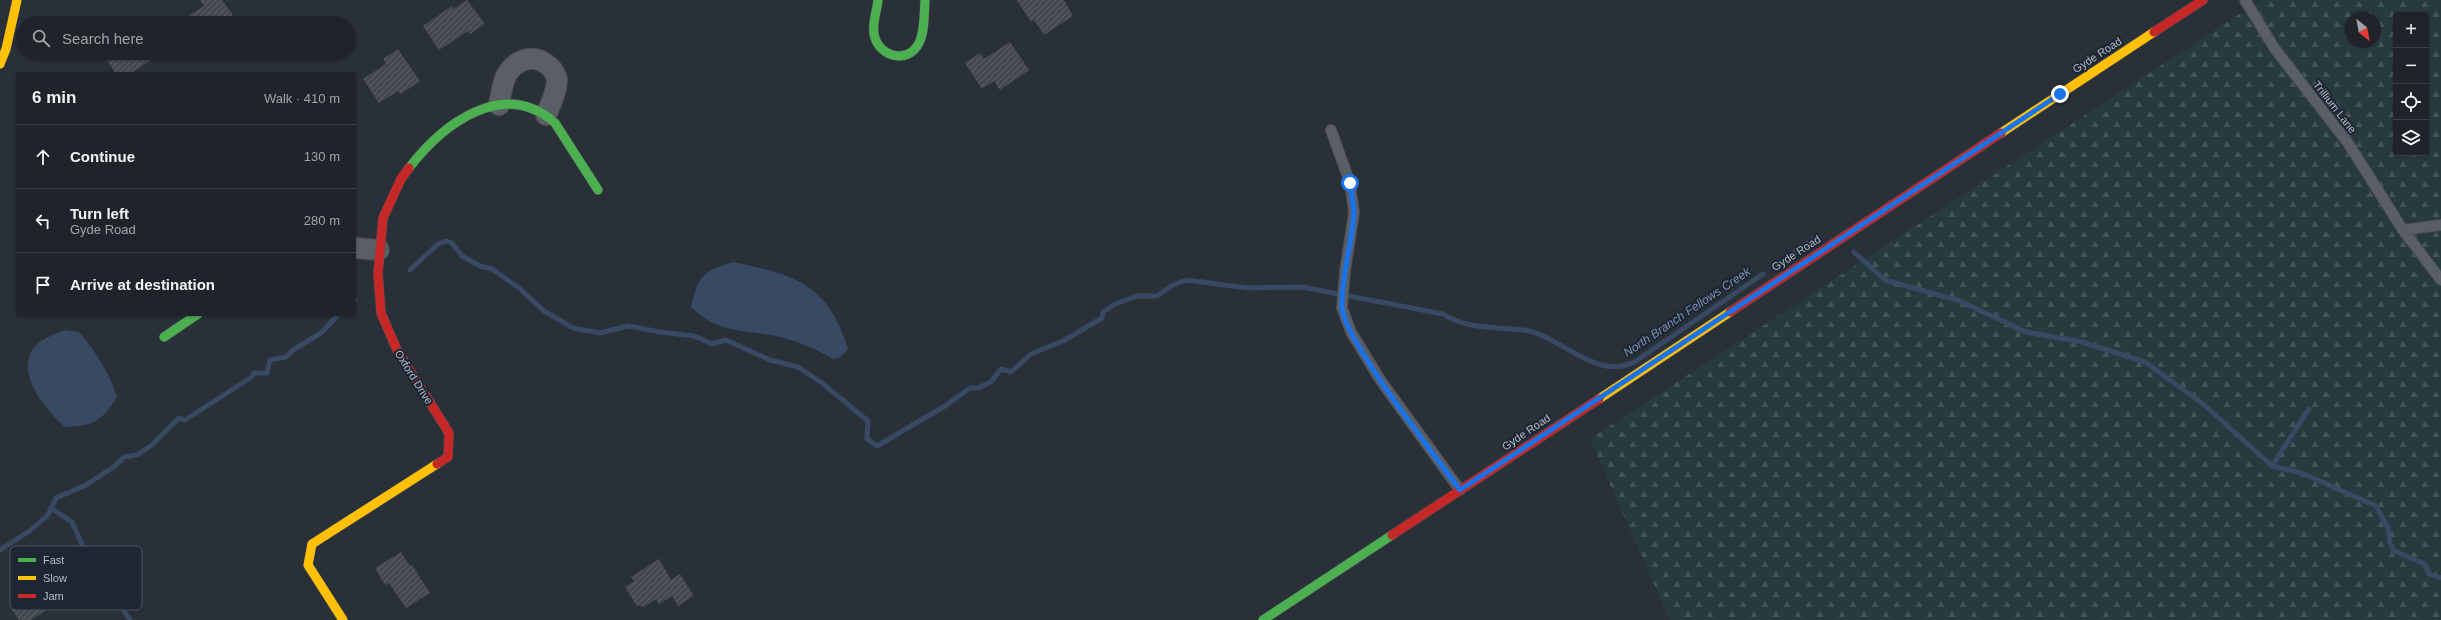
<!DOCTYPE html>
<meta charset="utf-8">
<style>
:root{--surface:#20242a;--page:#282c32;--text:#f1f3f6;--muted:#a2a4a8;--line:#3d4147}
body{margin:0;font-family:Helvetica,sans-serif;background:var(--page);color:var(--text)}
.controls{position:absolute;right:12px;top:12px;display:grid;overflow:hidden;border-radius:4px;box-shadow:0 1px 3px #0004}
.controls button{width:36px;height:36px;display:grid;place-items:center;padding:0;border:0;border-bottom:1px solid var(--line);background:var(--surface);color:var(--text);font:20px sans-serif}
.compass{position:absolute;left:2345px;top:12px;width:36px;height:36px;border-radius:50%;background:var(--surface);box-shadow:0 1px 3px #0004;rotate:149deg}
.stop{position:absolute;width:12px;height:12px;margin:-9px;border:3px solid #1a73e8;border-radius:50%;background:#fff}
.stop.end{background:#1a73e8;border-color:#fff;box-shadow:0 1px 4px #0008}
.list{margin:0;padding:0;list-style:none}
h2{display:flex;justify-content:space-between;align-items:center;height:52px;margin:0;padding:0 16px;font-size:17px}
h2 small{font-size:13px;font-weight:400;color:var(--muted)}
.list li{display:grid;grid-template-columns:26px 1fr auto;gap:12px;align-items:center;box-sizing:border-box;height:64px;padding:0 16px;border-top:1px solid var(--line)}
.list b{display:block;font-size:15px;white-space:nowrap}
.list p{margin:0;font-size:13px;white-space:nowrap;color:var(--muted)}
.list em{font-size:13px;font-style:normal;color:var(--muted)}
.icon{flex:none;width:22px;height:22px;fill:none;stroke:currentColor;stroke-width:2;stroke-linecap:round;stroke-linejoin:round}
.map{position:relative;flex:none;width:2441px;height:620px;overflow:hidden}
.search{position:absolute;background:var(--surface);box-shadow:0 1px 3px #0004;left:16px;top:16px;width:340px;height:44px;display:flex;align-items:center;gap:10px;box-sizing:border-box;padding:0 14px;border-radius:22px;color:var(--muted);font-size:15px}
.panel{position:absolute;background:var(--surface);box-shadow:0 1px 3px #0004;left:16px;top:72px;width:340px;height:244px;border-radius:4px}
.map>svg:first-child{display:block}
.forest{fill:url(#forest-firs);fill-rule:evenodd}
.water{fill:#384963}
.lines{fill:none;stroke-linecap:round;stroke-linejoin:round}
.stream{stroke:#384963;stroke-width:5}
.building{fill:url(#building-hatch)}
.lane-casing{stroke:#484c53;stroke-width:12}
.street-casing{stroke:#484c53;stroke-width:22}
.fast-casing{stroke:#484c53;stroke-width:10}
.slow-casing{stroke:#484c53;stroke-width:10}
.jam-casing{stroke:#484c53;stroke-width:10}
.lane{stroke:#5a5e66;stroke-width:10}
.street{stroke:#5a5e66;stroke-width:20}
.fast{stroke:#4caf50;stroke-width:9}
.slow{stroke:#ffc107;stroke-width:9}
.jam{stroke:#c62828;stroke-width:9}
.route{stroke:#1a73e8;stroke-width:5}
.labels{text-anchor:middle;stroke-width:4;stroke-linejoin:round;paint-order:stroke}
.street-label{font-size:11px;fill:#b4bcc9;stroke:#1d2633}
.water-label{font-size:12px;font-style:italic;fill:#7c92b1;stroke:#1d2633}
.key{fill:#1d2633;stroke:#4a5360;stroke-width:1}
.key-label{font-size:11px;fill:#b4bcc9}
</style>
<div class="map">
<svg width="2441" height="620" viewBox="0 0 2441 620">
<defs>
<pattern id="forest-firs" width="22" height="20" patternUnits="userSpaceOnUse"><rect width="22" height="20" fill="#273a3e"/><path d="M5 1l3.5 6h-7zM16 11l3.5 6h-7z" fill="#445559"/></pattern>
<pattern id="building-hatch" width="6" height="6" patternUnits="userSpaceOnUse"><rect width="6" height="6" fill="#444950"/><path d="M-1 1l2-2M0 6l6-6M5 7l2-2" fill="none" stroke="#5d6168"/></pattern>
</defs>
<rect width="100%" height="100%" fill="#2a3038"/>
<path class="forest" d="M2261 0H2441V620H1670L1590 439ZM2396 15H2426V153H2396ZM2351 18H2375V42H2351Z"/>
<g class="water">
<path d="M733 262C795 275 828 283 848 349L839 358 833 359C816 349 796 340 776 336 740 329 719 334 691 307 699 274 702 272 733 262Z"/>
<path d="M65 330 79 332C96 352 109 372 117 397 102 421 93 426 65 427 47 411 18 377 31 352 37 340 53 335 65 330Z"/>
</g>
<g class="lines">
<g class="stream">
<path d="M1854 252 1885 280 1960 301 2026 332 2082 342 2145 362 2203 404 2272 466 2302 473 2376 506 2388 528 2390 543 2394 551 2425 564 2429 574 2441 578"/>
<path d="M1783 261 1815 238"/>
<path d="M410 270 438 244 446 241 452 243 462 256 480 266 492 269 519 288 544 311 573 328 600 333 628 326 660 332 694 336 712 344 726 340 770 360 798 367 822 383 868 421 867 439 877 446 945 406 970 388H978L991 382 1001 369 1011 372 1031 354 1063 341 1102 318 1103 312 1115 304 1137 296H1157L1173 285 1187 280 1247 288 1302 287 1443 314C1465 329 1497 327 1523 330 1560 334 1596 383 1636 361L1763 274"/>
<path d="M354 300H355"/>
<path d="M2272 466 2309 409"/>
<path d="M51 508 72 522 86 553 109 583 113 594 130 620"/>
<path d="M0 550 31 530 48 515 56 498 86 485 115 466 124 457 137 455 152 445 179 418 185 420 252 377 254 373H267L270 360 286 357 293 350 321 333 339 314"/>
</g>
</g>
<g class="building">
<path d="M200 0H222L233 15 221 23H177L204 6Z"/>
<path d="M467 0 485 24 470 34 468 31 439 50 423 26 452 6 453 9Z"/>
<path d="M1017 0H1064L1073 16 1044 35 1034 20 1031 22Z"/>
<path d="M1010 42 1029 70 1000 90 994 81 982 89 965 63 980 53 984 59Z"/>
<path d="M398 49 420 81 401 94 398 91 379 103 363 79 386 64 383 59Z"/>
<path d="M117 53H161L130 74H116L107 60Z"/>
<path d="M401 552 410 566 412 565 430 593 406 608 389 583 385 585 375 568Z"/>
<path d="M659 559 671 580 680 574 694 596 678 606 672 596 659 604 656 599 644 607 636 605 625 587 634 581 631 577Z"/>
<path d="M34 562 49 587 44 589 52 601 44 606 46 610 31 620H19L11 608 19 602 10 588 16 584 11 577Z"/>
</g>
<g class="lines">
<defs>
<g id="lane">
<path d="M2245 0 2275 49 2348 143 2403 230 2441 280"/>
<path d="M1331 130 1350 183 1354 213 1345 271 1342 308 1351 332 1381 381 1460 490"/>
<path d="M2403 230 2441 225"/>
</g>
<g id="street">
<path d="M499 105C501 95 502 83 507 74 517 59 534 53 549 66 552 69 556 74 557 79 557 91 551 104 546 115"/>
<path d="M354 248 379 250"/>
</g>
<g id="fast">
<path d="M878 0C877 11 872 23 874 34 878 57 908 65 919 43 925 31 924 13 925 0"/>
<path d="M409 168C442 125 503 77 555 123L598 190"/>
<path d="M164 337 198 314"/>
<path d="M1263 620 1392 535"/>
</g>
<g id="slow">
<path d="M0 64 6 49 17 0"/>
<path d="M2001 133 2154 32"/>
<path d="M1599 399 1730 312"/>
<path d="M343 620 308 565 312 544 437 464"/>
</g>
<g id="jam">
<path d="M2154 32 2203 0"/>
<path d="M409 168 401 179 383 218 378 273 381 313 397 350 449 433 448 457 437 464"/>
<path d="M1730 312 2001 133"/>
<path d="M1392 535 1599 399"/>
</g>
</defs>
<use href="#lane" class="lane-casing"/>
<use href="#street" class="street-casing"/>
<use href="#fast" class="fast-casing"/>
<use href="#slow" class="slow-casing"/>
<use href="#jam" class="jam-casing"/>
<use href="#lane" class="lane"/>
<use href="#street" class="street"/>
<use href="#fast" class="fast"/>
<use href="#slow" class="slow"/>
<use href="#jam" class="jam"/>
</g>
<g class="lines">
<path class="route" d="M1350 183C1351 193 1354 204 1354 213 1352 245 1341 275 1342 307 1343 339 1437 458 1460 490L2060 94"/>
</g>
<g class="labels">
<g class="street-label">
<text transform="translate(2097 55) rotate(-33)" y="4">Gyde Road</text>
<text transform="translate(2335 107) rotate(52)" y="4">Trillium Lane</text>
<text transform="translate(1796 253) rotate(-33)" y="4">Gyde Road</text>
<text transform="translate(414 377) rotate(58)" y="4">Oxford Drive</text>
<text transform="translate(1526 432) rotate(-34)" y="4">Gyde Road</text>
</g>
<g class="water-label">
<text transform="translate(1687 312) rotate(-34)" y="4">North Branch Fellows Creek</text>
</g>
</g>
<rect x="10" y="546" width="132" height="64" rx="6" class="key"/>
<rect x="18" y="558" width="18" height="4" fill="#4caf50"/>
<rect x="18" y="576" width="18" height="4" fill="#ffc107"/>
<rect x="18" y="594" width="18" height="4" fill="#c62828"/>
<g class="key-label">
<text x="43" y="564">Fast</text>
<text x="43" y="582">Slow</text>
<text x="43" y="600">Jam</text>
</g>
</svg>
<div class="controls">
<button>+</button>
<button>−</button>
<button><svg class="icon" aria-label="locate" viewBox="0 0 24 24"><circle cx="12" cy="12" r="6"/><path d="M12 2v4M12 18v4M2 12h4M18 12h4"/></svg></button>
<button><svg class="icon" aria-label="layers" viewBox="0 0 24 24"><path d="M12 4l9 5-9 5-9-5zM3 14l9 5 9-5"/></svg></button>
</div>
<svg class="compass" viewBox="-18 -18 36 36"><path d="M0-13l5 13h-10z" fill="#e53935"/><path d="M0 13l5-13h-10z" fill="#a2a4a8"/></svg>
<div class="stop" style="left:1350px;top:183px"></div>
<div class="stop end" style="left:2060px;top:94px"></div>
<div class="search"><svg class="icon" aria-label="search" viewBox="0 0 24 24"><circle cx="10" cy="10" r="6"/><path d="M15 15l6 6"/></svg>Search here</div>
<section class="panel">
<h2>6 min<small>Walk · 410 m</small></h2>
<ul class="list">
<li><svg class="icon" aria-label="ahead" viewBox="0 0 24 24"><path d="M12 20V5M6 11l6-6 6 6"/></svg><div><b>Continue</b></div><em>130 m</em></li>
<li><svg class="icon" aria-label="left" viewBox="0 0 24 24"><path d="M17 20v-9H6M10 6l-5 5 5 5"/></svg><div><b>Turn left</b><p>Gyde Road</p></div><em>280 m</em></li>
<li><svg class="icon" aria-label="arrive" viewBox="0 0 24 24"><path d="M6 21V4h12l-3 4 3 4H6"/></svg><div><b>Arrive at destination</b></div></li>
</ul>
</section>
</div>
